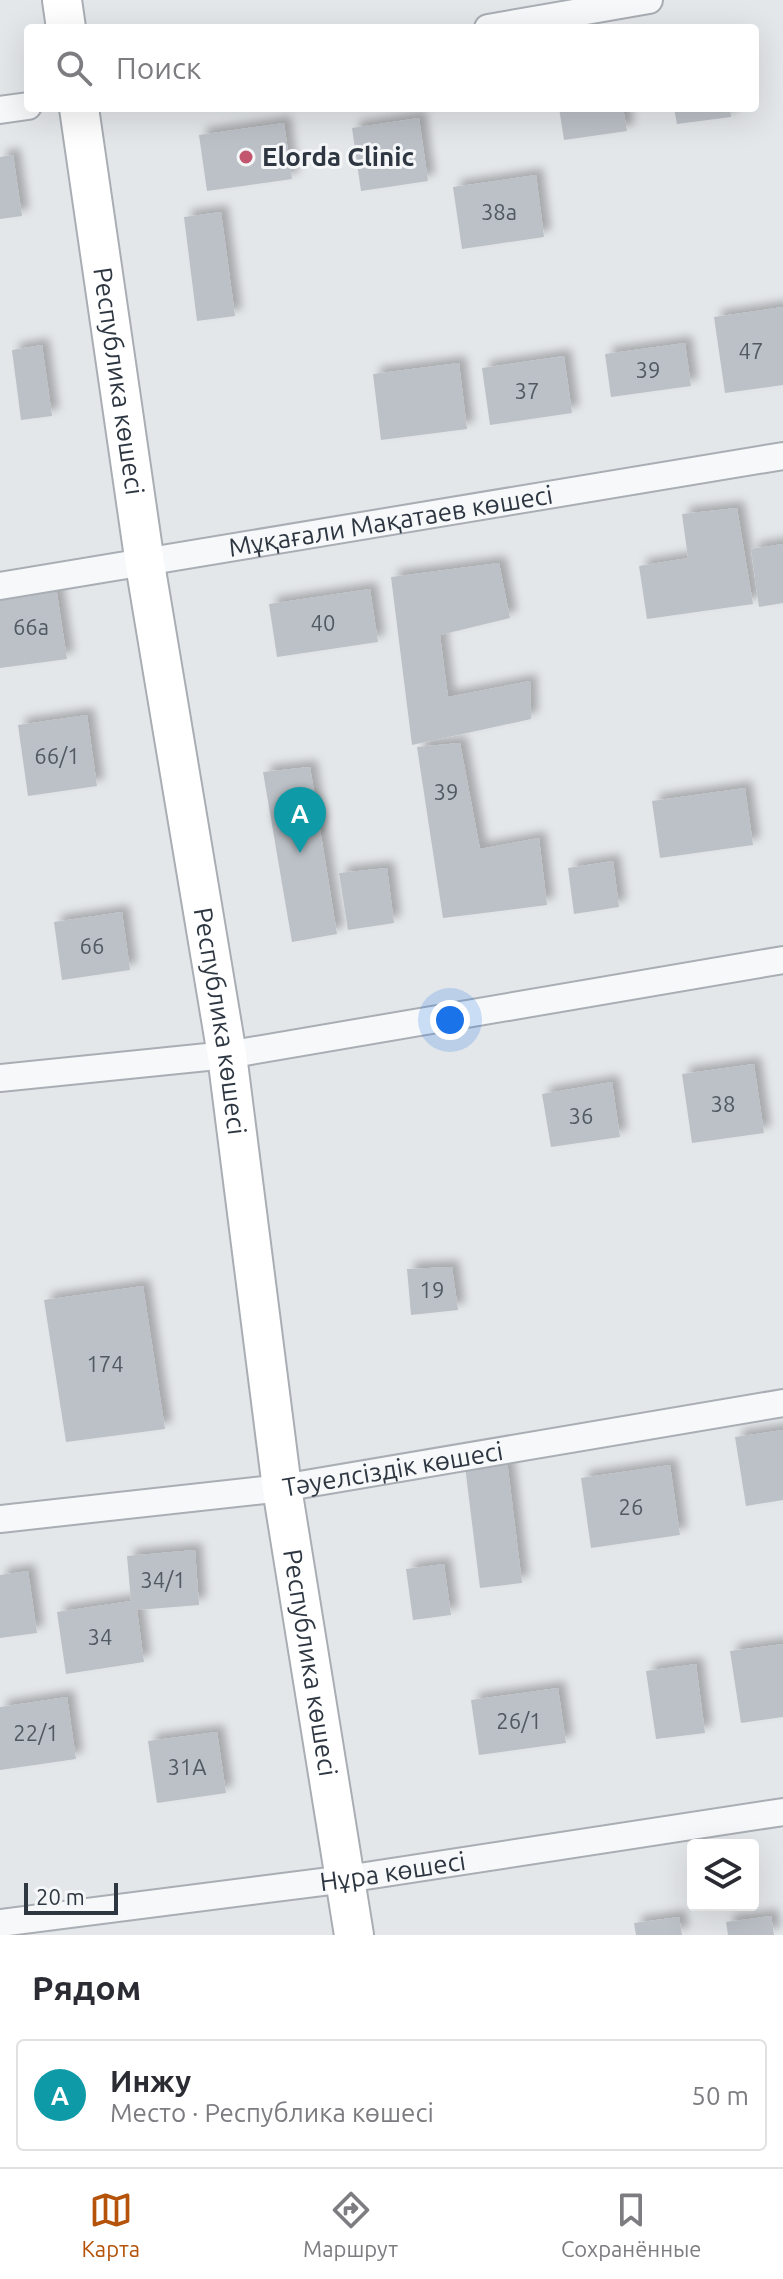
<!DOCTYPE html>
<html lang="ru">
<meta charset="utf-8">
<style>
:root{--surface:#fff;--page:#f2f2f3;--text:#2b2b33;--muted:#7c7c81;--line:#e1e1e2;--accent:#b45309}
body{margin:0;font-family:Ubuntu,sans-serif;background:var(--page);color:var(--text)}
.controls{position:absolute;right:24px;bottom:24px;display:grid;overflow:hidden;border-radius:8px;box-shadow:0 8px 32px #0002}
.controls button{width:72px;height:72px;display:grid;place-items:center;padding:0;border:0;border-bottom:2px solid var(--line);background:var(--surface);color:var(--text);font:40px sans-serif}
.scale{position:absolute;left:24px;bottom:20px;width:94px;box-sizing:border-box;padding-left:8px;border:4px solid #2d3641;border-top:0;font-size:22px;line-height:28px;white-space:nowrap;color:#2d3641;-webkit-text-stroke:6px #f4f6f8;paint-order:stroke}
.you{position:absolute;left:450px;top:1020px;width:28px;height:28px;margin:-20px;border:6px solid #fff;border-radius:50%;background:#1a73e8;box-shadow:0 0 0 12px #1a73e833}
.badge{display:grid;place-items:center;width:52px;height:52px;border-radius:50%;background:var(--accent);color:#fff;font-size:26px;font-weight:700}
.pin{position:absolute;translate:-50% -66px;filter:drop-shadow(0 2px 4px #0008)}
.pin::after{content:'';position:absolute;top:42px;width:28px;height:24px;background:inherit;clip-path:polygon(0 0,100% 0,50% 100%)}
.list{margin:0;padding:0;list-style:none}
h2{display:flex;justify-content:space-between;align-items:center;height:104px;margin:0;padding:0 32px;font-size:34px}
h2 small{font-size:26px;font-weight:400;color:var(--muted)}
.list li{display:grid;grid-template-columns:52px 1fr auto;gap:24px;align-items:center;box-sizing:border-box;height:112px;margin:0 16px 16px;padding:0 16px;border:2px solid var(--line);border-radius:8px}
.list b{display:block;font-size:30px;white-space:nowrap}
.list p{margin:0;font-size:26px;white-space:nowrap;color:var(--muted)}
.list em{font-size:26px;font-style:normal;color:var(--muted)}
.icon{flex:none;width:44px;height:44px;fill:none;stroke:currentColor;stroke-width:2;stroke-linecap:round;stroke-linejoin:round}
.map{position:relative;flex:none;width:783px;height:1935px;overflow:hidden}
.search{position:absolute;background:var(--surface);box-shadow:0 8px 32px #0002;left:24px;right:24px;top:24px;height:88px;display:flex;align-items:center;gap:20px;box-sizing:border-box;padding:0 28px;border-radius:8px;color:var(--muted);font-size:30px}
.sheet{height:232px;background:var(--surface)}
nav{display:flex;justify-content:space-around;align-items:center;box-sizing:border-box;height:112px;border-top:2px solid var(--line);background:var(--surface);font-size:22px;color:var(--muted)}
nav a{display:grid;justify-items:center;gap:4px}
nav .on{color:var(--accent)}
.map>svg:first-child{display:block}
.building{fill:#bcc1c7;filter:url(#shadow)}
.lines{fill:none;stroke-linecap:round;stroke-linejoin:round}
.street-casing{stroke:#a9aeb4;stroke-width:30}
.secondary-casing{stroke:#a9aeb4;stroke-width:42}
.street{stroke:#f6f8f9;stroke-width:26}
.secondary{stroke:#fff;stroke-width:38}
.poi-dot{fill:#c2566e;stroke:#f4f6f8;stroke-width:3}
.labels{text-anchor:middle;stroke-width:6;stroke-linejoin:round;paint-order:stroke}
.number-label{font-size:22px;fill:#515962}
.poi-label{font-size:26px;font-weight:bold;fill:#2d3641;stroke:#f4f6f8;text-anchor:start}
.street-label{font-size:26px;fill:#2d3641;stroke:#f4f6f8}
</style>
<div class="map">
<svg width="783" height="1935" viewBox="0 0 783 1935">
<defs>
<filter id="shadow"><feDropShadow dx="7" dy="-7" stdDeviation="4" flood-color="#0004"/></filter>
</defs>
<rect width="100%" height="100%" fill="#e4e7ea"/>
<g class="building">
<path d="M559 108H623L627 131 564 140Z"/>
<path d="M674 108H730L731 117 677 124Z"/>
<path d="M419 118 428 181 361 191 352 128Z"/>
<path d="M284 123 292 179 207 191 199 135Z"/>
<path d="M13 155 22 216 0 219V157Z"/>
<path d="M536 175 544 237 462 249 453 187Z"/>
<path d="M221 212 235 316 197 321 184 217Z"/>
<path d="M783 307V385L725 393 714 317Z"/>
<path d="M685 343 691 386 611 397 605 354Z"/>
<path d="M42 345 52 416 21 420 12 350Z"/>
<path d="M564 356 572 413 490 425 482 368Z"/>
<path d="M459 363 467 429 381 440 373 374Z"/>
<path d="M737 508 753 604 647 619 639 566 688 558 682 514Z"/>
<path d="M783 544V603L759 607 751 549Z"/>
<path d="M499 563 510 618 440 635 448 697 530 681 531 719 412 745 391 577Z"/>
<path d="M56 587 67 659 0 668V596Z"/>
<path d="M370 589 378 642 277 657 269 604Z"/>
<path d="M87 715 97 786 28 796 18 725Z"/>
<path d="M460 743 480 849 539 838 547 905 443 918 417 747Z"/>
<path d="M310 767 337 934 292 942 263 772Z"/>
<path d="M745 788 753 845 660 858 652 801Z"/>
<path d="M613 861 619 907 574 914 568 868Z"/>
<path d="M387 868 394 923 348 930 339 873Z"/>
<path d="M122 912 130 970 62 980 54 922Z"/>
<path d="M754 1064 764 1133 692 1143 682 1074Z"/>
<path d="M612 1082 620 1137 551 1147 542 1094Z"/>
<path d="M452 1267 458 1310 411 1315 407 1269Z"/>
<path d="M143 1286 165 1429 66 1442 44 1300Z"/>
<path d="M783 1430V1500L746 1506 735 1437Z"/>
<path d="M507 1461 522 1583 480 1588 465 1466Z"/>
<path d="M670 1465 680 1535 591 1548 581 1478Z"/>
<path d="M195 1550 199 1605 137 1610 144 1662 66 1674 57 1612 131 1601 127 1556Z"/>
<path d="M444 1564 451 1615 413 1620 406 1569Z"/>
<path d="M28 1571 37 1633 0 1638V1575Z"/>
<path d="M783 1644V1717L741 1723 730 1651Z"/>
<path d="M696 1664 705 1733 656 1739 646 1671Z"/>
<path d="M558 1688 566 1743 479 1755 471 1700Z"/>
<path d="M67 1697 76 1759 0 1770V1707Z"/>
<path d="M217 1732 226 1793 157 1803 148 1741Z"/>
<path d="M771 1916 774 1935H728L726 1922Z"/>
<path d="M679 1917 682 1935H636L634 1923Z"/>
</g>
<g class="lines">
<defs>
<g id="street">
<path d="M488 28 649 0"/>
<path d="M0 110 28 106"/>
<path id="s1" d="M0 586 783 456"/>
<path d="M0 1078 227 1055 783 960"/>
<path id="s2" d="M0 1519 282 1488 783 1403"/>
<path id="s3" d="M0 1923 346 1879 783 1812"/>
</g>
<g id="secondary">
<path d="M62 0 66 28"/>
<path id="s4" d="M79 108 145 564 227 1055 282 1488 354 1935"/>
</g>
</defs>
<use href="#street" class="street-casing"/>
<use href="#secondary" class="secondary-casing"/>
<use href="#street" class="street"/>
<use href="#secondary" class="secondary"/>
</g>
<circle class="poi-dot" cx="246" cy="157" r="8"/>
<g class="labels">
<g class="number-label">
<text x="499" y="220">38а</text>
<text x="751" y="359">47</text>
<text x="648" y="378">39</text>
<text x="527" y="399">37</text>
<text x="323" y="631">40</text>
<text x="31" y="635">66а</text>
<text x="57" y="764">66/1</text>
<text x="446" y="800">39</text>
<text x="92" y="954">66</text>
<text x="723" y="1112">38</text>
<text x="581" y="1124">36</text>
<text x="432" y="1298">19</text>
<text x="105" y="1372">174</text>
<text x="631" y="1515">26</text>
<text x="163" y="1588">34/1</text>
<text x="100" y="1645">34</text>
<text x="519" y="1729">26/1</text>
<text x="36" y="1741">22/1</text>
<text x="187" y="1775">31А</text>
</g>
<g class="poi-label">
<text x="262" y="166">Elorda Clinic</text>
</g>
<g class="street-label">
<text dy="9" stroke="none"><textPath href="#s4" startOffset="276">Республика көшесі</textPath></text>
<text dy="9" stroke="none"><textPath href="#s1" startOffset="396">Мұқағали Мақатаев көшесі</textPath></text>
<text dy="9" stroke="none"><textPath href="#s4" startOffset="924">Республика көшесі</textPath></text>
<text dy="9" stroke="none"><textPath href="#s2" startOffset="396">Тәуелсіздік көшесі</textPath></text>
<text dy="9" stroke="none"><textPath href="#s4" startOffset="1572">Республика көшесі</textPath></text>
<text dy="9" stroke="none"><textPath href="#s3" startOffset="396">Нұра көшесі</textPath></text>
</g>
</g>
</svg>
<div class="controls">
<button><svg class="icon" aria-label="layers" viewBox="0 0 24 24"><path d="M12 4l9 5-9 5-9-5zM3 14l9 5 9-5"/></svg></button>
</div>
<div class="scale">20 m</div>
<div class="you"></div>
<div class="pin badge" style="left:300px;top:853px;background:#0f9aa8">A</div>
<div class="search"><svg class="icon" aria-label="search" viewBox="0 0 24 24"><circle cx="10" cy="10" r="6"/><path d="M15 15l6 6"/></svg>Поиск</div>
</div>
<section class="sheet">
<h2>Рядом<small></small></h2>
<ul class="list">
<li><span class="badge" style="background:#0f9aa8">A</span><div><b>Инжу</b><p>Место · Республика көшесі</p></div><em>50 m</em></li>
</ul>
</section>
<nav>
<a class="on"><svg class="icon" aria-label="map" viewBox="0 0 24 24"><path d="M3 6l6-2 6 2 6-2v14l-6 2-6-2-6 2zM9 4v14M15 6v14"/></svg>Карта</a>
<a><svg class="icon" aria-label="directions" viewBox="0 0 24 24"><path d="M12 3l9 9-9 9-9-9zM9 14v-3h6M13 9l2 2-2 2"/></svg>Маршрут</a>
<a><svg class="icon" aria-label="saved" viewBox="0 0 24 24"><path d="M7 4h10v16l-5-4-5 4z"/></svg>Сохранённые</a>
</nav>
